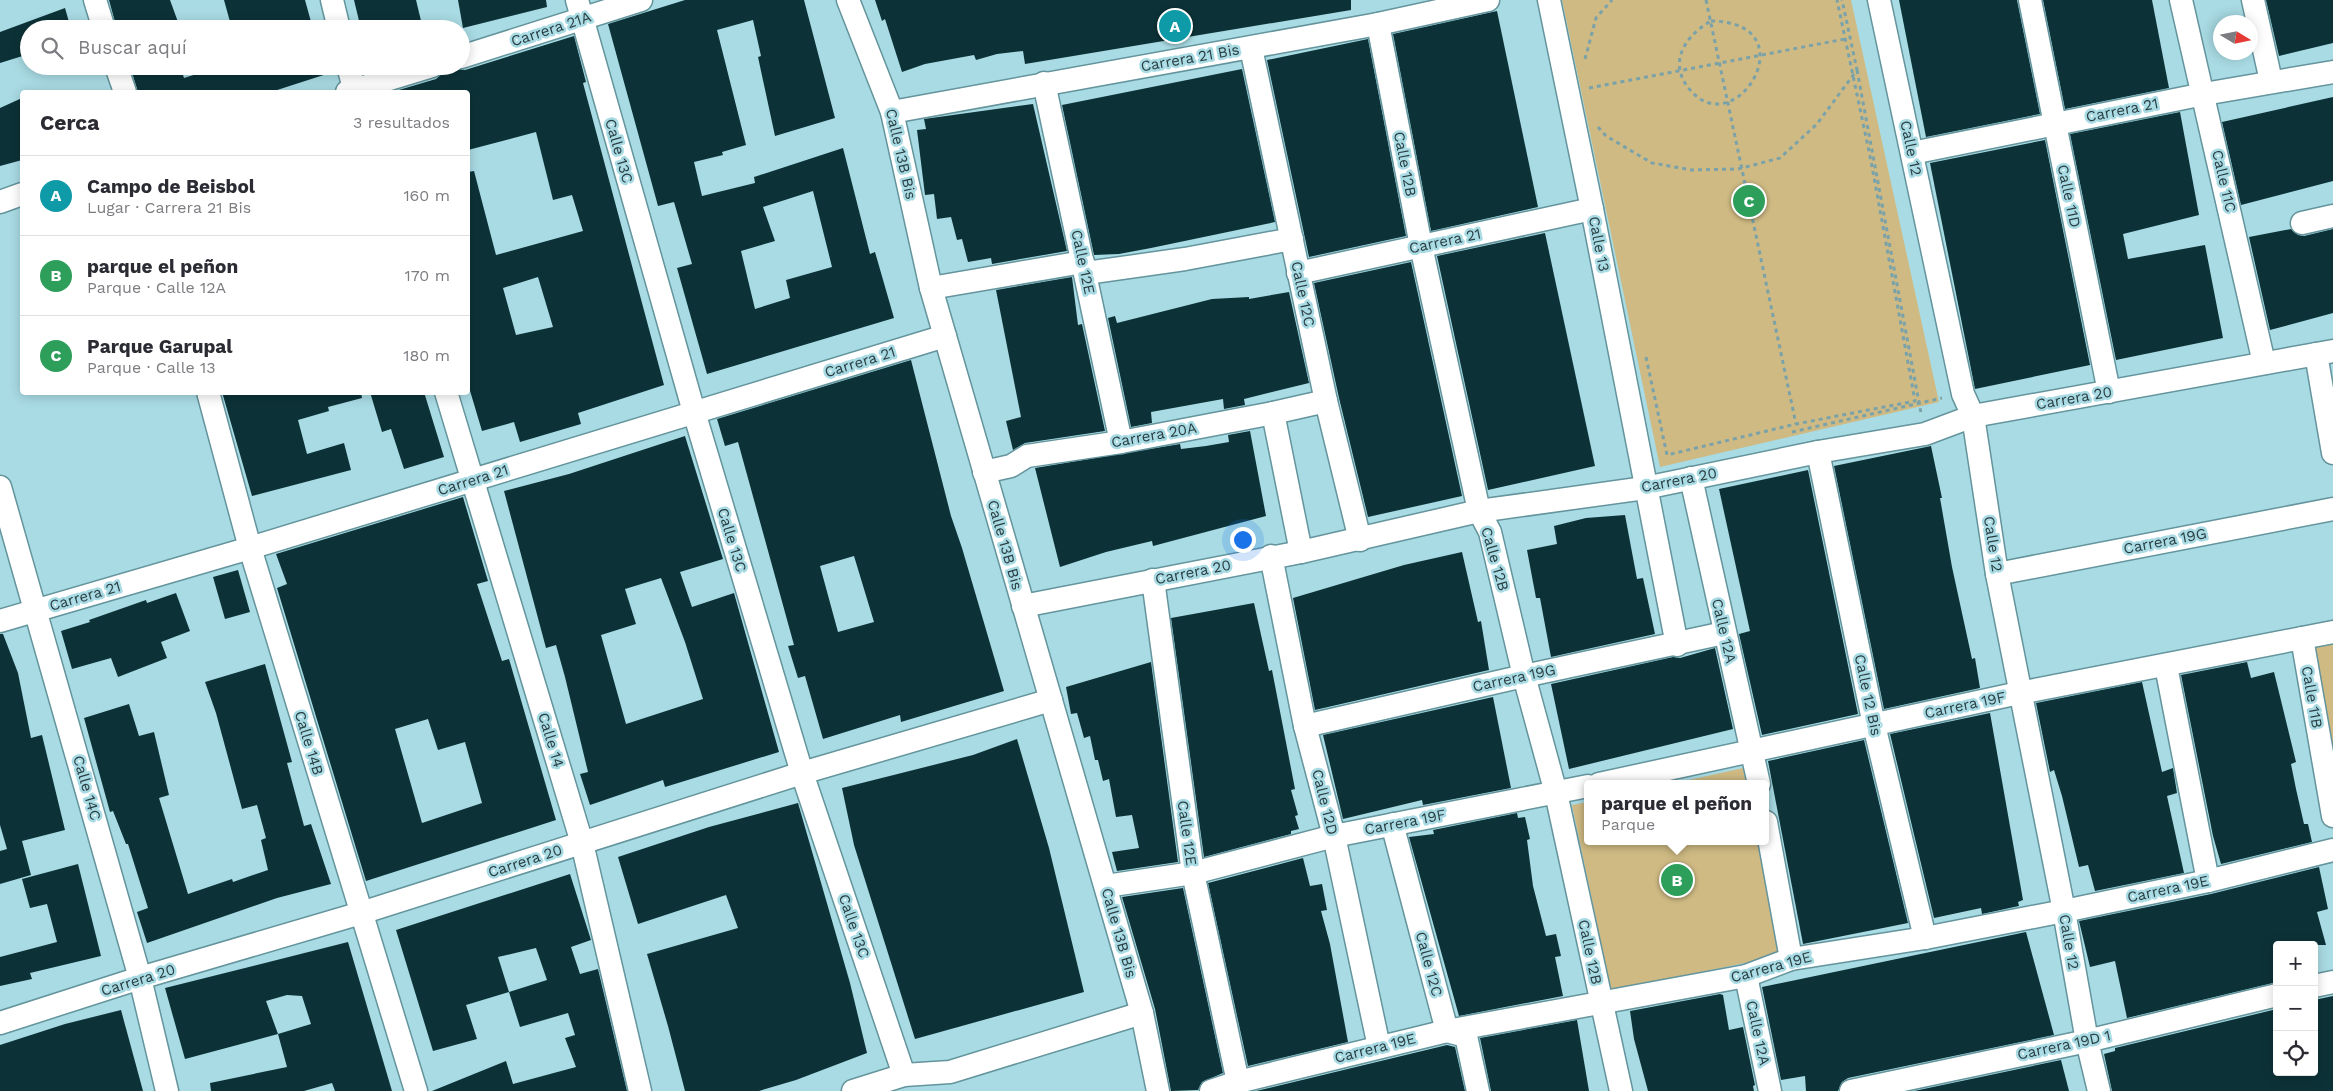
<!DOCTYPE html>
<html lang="es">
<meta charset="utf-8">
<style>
:root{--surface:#fff;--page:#f2f2f3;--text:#2b2b33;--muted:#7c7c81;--line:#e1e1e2;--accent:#a9170f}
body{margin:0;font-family:"Work Sans",sans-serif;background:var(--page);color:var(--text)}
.controls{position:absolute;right:15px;bottom:15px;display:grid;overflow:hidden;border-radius:5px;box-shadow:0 2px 12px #0003}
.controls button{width:45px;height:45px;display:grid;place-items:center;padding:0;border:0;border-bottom:1px solid var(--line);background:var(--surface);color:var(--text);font:25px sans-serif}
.compass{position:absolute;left:2213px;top:15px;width:45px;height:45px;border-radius:50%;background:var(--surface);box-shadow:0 2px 12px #0003;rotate:100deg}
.you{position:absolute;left:1242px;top:539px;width:18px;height:18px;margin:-12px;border:4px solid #fff;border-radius:50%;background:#1a73e8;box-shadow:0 0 0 8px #1a73e833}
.badge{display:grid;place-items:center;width:32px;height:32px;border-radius:50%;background:var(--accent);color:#fff;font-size:16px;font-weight:700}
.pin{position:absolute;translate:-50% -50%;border:2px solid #fff;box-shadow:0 1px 5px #0006}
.popup{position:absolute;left:1584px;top:780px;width:185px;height:65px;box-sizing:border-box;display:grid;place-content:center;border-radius:5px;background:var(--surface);filter:drop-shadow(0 1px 4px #0005);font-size:16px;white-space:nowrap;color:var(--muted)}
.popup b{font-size:19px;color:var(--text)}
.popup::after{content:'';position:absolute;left:50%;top:100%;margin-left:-10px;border:10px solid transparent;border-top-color:var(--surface)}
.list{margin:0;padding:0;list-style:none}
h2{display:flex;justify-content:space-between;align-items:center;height:65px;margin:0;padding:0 20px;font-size:21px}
h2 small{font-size:16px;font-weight:400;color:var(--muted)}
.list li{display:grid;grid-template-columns:32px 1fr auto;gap:15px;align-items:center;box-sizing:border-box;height:80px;padding:0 20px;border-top:1px solid var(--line)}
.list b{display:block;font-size:19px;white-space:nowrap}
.list p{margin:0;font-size:16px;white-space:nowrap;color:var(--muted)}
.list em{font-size:16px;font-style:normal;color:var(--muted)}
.icon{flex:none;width:28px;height:28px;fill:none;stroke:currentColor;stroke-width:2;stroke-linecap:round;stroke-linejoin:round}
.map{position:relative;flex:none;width:2333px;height:1091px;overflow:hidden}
.search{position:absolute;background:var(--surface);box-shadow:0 2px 12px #0003;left:20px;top:20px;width:450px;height:55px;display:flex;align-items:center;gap:12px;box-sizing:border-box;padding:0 18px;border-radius:28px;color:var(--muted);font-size:19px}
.panel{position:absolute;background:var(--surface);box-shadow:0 2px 12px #0003;left:20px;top:90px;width:450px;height:305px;border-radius:5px}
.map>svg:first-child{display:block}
.green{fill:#cfba83}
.building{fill:#0c3237;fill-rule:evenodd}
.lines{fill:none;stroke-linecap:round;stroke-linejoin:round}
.minor-casing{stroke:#64949c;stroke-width:25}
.path{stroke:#7ba2a9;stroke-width:3;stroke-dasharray:4 4;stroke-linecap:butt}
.minor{stroke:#fff;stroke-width:22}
.labels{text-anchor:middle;stroke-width:5;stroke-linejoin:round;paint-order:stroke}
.street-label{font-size:15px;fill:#2a3e42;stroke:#a9dbe4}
</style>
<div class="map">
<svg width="2333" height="1091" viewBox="0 0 2333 1091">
<rect width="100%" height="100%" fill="#a9dbe4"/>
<g class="green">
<path d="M1562 0H1851L1939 402 1660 467Z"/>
<path d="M2333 631V822L2297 638Z"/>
<path d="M1743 768 1746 784H1671Z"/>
<path d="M1588 802V841H1758L1782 955 1611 991 1572 805Z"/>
</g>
<g class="building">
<path d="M109 0H170L178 22 159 29H117Z"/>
<path d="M224 0H305L313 29H232Z"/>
<path d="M354 0H416L423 29H361Z"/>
<path d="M458 0H546L547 7 463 28Z"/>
<path d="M685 0H804L835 118 775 136 758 57 761 56 753 20 717 30 746 145 722 152 723 155 694 162 702 196 755 183 754 177 843 148 870 254 875 252 894 318 707 374 677 268 692 264 674 202 658 206 608 24ZM813 191 832 267 786 280 790 298 755 309 741 251 775 241 763 207Z"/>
<path d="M875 0H1351V10L1025 64 1023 51 997 54 976 60 974 55 925 64 902 72 885 19 882 21Z"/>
<path d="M1899 0H2017L2040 114 1926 137Z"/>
<path d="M2043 0H2152L2169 88 2065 109Z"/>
<path d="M2266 0H2333V43L2279 56Z"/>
<path d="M65 8 71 29H29V54L0 63V32Z"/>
<path d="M1497 11 1538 207 1431 231 1393 34Z"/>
<path d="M574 36 586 82 583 83 664 385 578 413 581 424 520 442 514 422 482 431 468 384V172L474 171 496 255 583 231 572 195 553 200 536 132 468 150V92H392L436 79 443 73 456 69 465 70ZM538 277 553 327 516 335 503 288Z"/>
<path d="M1368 39 1406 236 1309 257 1267 60Z"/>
<path d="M130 66H180L184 78 222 66H335L336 71 271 92H138Z"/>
<path d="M1242 69 1275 222 1151 248 1119 254 1094 255 1062 105Z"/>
<path d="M2333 97V181L2241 205 2222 122Z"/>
<path d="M22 98V160L0 166V108Z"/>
<path d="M1033 104 1067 251 992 264 991 258 968 262 962 239 957 240 951 217 937 219 934 194 925 195 917 130 926 129 924 119Z"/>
<path d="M2180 112 2199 215 2123 234 2128 259 2205 245 2223 338 2116 360 2070 134Z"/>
<path d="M2045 140 2090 365 1975 389 1930 163Z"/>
<path d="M2291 229 2298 235 2304 236 2333 229V313L2270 330 2249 237Z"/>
<path d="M1545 233 1595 466 1488 490 1437 256Z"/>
<path d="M1411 262 1462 496 1368 517 1339 398 1314 283Z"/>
<path d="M1072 277 1078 325 1082 324 1105 431 1025 443 1013 450 1006 421 1021 417 996 290Z"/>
<path d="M1289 292 1309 383 1244 399 1245 405 1224 409 1223 399 1151 412 1152 423 1131 427 1108 318 1115 316 1117 323 1212 299 1249 297V299Z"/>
<path d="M911 360 951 516 962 548 1004 691 901 722 900 715 823 739 805 676 798 678 788 646 794 645 738 442 725 446 717 419ZM854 556 874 622 838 632 820 566Z"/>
<path d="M222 392H361L362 398 328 407 329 411 298 420 307 454 344 443 351 470 252 496Z"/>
<path d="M370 392H424L444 457 404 469 391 429 382 432Z"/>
<path d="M1250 431 1266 516 1153 546 1152 541 1106 552 1060 567 1035 468 1180 444 1181 449 1206 446 1229 442 1228 435Z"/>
<path d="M685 436 723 559 680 572 692 607 734 593 779 752 665 787 663 780 590 805 580 774 588 772 565 677 556 645 546 648 504 491 569 474ZM661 578 685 642 703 699 626 724 601 635 636 624 625 589Z"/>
<path d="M1931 446 1942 498H1940L1952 567 1972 659 1975 658 1980 688 1884 709 1834 466Z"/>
<path d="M1808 470 1858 714 1762 735 1739 634 1750 631 1719 489Z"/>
<path d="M463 497 488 581 477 584 502 661 509 659 556 820 366 881 277 588 287 584 276 554ZM428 719 438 750 465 742 482 803 422 823 395 729Z"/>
<path d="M1625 515 1637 579 1643 578 1655 634 1551 657 1540 598H1536L1527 550 1557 544 1554 526 1586 518Z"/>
<path d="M1462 552 1478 622 1481 621 1489 670 1315 710 1293 598 1404 565Z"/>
<path d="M238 570 250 612 225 619 213 577Z"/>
<path d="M176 593 190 631 161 642 167 658 118 677 111 658 72 669 61 631 90 622 89 620 146 600 147 603Z"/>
<path d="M1254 603 1269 671 1272 670 1295 789 1291 790 1298 815 1295 816 1299 829 1291 831V834L1204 857 1171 618Z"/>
<path d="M0 634H3L18 673 31 738 42 735 65 830 22 841 31 875 0 884V851L7 849 0 825Z"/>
<path d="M1715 648 1733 729 1569 769 1551 684 1673 657 1680 658Z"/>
<path d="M1151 662 1178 862 1117 871 1112 852 1139 848 1132 815 1116 817 1109 779 1103 781 1098 760H1095L1090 736 1084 738 1077 713 1071 714 1066 687Z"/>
<path d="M2247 662 2251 678 2274 672 2296 762 2291 764 2296 789 2304 824H2308L2312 842 2221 864 2213 836 2181 675Z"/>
<path d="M265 664 292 762 287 763 304 826 311 824 331 884 277 898 147 943 137 912 148 908 128 844H126L113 811 110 812 84 718 129 704 139 736 154 732 169 795 159 798 188 894 232 879 233 882 268 870 261 840 266 838 257 805 242 809 216 713 205 682Z"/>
<path d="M2142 682 2162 772 2173 768 2177 793 2167 796 2184 873 2095 891 2088 865 2079 867 2062 796 2054 770 2050 772 2036 703Z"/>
<path d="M1493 697 1511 788 1423 805 1422 800 1343 819 1323 735Z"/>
<path d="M1990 713 2023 900 2018 902 2019 906 1982 914 1981 908 1934 918 1890 734Z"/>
<path d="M1017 739 1049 848 1084 992 915 1039 854 845 842 788 973 755Z"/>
<path d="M1864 740 1908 923 1803 944 1768 761Z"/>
<path d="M798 803 850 983 867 1053 796 1080 759 1091H685L668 1026 647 954 738 928 726 895 638 924 618 857 709 827Z"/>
<path d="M1517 813 1518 818 1525 817 1530 839 1527 840 1533 886 1546 936 1556 934 1561 956 1555 957 1563 996 1459 1016 1409 837 1434 834 1433 830Z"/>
<path d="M1303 858 1310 886 1322 884 1327 910 1321 911 1330 944 1348 1042 1248 1066 1208 883Z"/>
<path d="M78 864 101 956 30 973 32 979 0 986V957L57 942 47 904 30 908 22 879Z"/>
<path d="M2319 867 2328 909 2317 912 2326 945H2277V982L2127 1018 2115 961 2090 967 2079 921 2211 894Z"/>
<path d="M570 874 591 940 571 947 580 974 598 969 627 1091H432L506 1061 513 1084 576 1067 565 1038 575 1035 568 1013 520 1027 509 992 466 1005 477 1039 433 1051 396 930ZM536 948 547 980 509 992 498 957Z"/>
<path d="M1183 888 1223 1073 1202 1082 1198 1090 1171 1091 1155 1009 1122 897Z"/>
<path d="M2026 932 2054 1035 1848 1078 1842 1082 1838 1091H1806L1805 1076 1781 1080 1762 987Z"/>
<path d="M348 942 392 1091H335L332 1083 304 1091H211L210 1083 287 1067 278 1034 185 1059 165 988ZM287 995 302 996 311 1024 278 1034 266 1001Z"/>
<path d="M1720 994 1723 995 1729 1030 1743 1027 1755 1085 1753 1086 1754 1091H1648L1634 1039 1630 1011Z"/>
<path d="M2333 996V1091H2112L2104 1054 2115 1051V1048L2277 1009V1072H2314V1000Z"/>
<path d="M121 1010 143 1091H0V1045L65 1024Z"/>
<path d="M1577 1020 1589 1091H1491L1480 1038Z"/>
<path d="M1447 1045 1455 1047 1465 1091H1256Z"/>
<path d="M2061 1060 2069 1091H1914Z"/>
</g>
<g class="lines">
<defs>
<g id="minor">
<path d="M95 0 104 29"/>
<path d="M332 0 339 29"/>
<path d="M577 0 694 412 802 773 904 1075"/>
<path d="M848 0 892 112 931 288 1142 1013 1158 1091"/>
<path d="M1549 0 1592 209 1677 645"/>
<path d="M1879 0 1963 394 1973 416 1997 574 2064 911 2087 1041 2099 1091"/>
<path d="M2030 0 2109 392"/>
<path d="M2181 0 2264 363"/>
<path d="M2253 0 2271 81"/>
<path d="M1378 24 1421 246 1479 511 1490 532 1524 676 1556 793 1621 1091"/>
<path d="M1251 48 1326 401 1360 540"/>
<path d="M461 57 641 0"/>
<path d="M116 66 125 92"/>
<path d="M348 66 355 92"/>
<path d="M1044 83 1121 442"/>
<path d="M347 92 432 66"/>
<path d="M892 112 1378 24 1488 0"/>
<path d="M1912 153 2204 94 2333 72"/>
<path d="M0 202 22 194"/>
<path d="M2302 223 2333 216"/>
<path d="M1086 273 1185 259 1292 239"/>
<path d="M1298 273 1592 209"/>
<path d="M931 288 1083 262"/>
<path d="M2316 354 2333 453"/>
<path d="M208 392 250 548 416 1091"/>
<path d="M446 392 582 843 640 1091"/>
<path d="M1273 413 1301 552"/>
<path d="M1818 452 1874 725 1925 938"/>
<path d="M984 472 1011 466 1027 456 1121 442 1273 413 1326 401"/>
<path d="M1691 478 1759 784"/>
<path d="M0 487 140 978 167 1091"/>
<path d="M1271 556 1305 726 1334 836 1379 1047"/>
<path d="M1997 574 2333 509"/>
<path d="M1153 580 1193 873 1238 1082"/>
<path d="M1023 606 1301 552 1479 511 1645 488 1818 452 1925 434 1973 416 2333 351"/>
<path d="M0 621 250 548 945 336"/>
<path d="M2302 638 2333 816"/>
<path d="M2166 666 2208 881"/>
<path d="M1305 726 1524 676 1724 633"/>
<path d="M1599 784 2019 693 2333 632"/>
<path d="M1766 822 1791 959"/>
<path d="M1394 824V831L1447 1031 1466 1036 1478 1091"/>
<path d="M1106 886 1193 873 1334 836 1588 786"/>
<path d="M1746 976 1770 1091"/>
<path d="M2314 986 2333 982"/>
<path d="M0 1023 140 978 361 913 802 773 1051 700"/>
<path d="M853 1091 904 1075 950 1072 1142 1013"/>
<path d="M1211 1091 1238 1082 1447 1031 1746 976 1791 959 1925 938 2064 911 2208 881 2333 850"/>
<path d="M1851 1091 2087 1041 2277 995"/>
</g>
</defs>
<use href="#minor" class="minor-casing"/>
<g class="path">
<path d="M1706 0 1796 424"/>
<path d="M1711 21C1808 22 1739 140 1693 93 1666 66 1683 37 1711 21Z"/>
<path d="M1585 59 1596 18 1612 0"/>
<path d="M1857 70 1921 413"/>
<path d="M1589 88 1845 39"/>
<path d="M1598 127 1606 136 1652 163 1692 170 1738 169 1780 158 1817 124 1857 70 1842 0"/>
<path d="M1646 357 1667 455 1796 424 1915 401 1871 161 1837 0"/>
<path d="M1792 432 1942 398"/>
</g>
<use href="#minor" class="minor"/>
</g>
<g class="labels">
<g class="street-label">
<text transform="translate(551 29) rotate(-18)" y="5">Carrera 21A</text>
<text transform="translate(1190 58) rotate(-10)" y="5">Carrera 21 Bis</text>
<text transform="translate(2122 110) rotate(-11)" y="5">Carrera 21</text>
<text transform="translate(1911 148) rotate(78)" y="5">Calle 12</text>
<text transform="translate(619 151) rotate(74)" y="5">Calle 13C</text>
<text transform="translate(901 154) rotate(77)" y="5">Calle 13B Bis</text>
<text transform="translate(1405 164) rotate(79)" y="5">Calle 12B</text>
<text transform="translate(2224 181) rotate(77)" y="5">Calle 11C</text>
<text transform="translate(2069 196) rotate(78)" y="5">Calle 11D</text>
<text transform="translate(1445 241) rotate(-12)" y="5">Carrera 21</text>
<text transform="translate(1599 244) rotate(79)" y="5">Calle 13</text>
<text transform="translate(1083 262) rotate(78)" y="5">Calle 12E</text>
<text transform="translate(1303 294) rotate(78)" y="5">Calle 12C</text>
<text transform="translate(860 362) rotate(-17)" y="5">Carrera 21</text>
<text transform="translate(2074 398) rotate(-10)" y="5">Carrera 20</text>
<text transform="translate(1154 435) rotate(-10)" y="5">Carrera 20A</text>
<text transform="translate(473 480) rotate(-17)" y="5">Carrera 21</text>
<text transform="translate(1679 480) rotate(-11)" y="5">Carrera 20</text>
<text transform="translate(732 540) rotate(73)" y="5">Calle 13C</text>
<text transform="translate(2165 541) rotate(-11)" y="5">Carrera 19G</text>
<text transform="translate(1993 544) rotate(81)" y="5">Calle 12</text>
<text transform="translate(1005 545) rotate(74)" y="5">Calle 13B Bis</text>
<text transform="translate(1495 559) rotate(74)" y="5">Calle 12B</text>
<text transform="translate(1193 572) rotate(-11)" y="5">Carrera 20</text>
<text transform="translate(85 596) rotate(-16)" y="5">Carrera 21</text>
<text transform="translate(1724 631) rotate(77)" y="5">Calle 12A</text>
<text transform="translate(1514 678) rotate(-12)" y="5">Carrera 19G</text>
<text transform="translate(1868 695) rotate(78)" y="5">Calle 12 Bis</text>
<text transform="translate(2312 697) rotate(80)" y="5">Calle 11B</text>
<text transform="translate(1965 705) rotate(-12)" y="5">Carrera 19F</text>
<text transform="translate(551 740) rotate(73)" y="5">Calle 14</text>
<text transform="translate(309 743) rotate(73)" y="5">Calle 14B</text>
<text transform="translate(87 788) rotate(74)" y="5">Calle 14C</text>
<text transform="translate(1325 802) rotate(76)" y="5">Calle 12D</text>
<text transform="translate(1405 822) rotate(-11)" y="5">Carrera 19F</text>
<text transform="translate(1187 833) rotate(82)" y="5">Calle 12E</text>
<text transform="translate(525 861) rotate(-18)" y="5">Carrera 20</text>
<text transform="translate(2168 889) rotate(-12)" y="5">Carrera 19E</text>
<text transform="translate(854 926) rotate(71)" y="5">Calle 13C</text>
<text transform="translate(1119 933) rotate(74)" y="5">Calle 13B Bis</text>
<text transform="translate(2069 942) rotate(80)" y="5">Calle 12</text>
<text transform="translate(1590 952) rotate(78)" y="5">Calle 12B</text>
<text transform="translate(1429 964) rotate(75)" y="5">Calle 12C</text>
<text transform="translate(1771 967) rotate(-15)" y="5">Carrera 19E</text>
<text transform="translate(138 980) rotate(-17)" y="5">Carrera 20</text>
<text transform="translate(1758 1033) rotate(78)" y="5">Calle 12A</text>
<text transform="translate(2064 1045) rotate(-12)" y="5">Carrera 19D 1</text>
<text transform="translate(1375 1048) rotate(-14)" y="5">Carrera 19E</text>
</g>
</g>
</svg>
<div class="controls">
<button>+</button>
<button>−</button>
<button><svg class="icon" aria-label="locate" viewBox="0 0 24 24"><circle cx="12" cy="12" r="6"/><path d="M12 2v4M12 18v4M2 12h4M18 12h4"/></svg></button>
</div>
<svg class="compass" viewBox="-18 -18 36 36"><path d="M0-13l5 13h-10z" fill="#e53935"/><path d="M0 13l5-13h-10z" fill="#7c7c81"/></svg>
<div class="you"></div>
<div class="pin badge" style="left:1175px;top:26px;background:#0f9aa8">A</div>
<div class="pin badge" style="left:1677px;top:880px;background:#2e9e5b">B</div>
<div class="popup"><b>parque el peñon</b>Parque</div>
<div class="pin badge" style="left:1749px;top:201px;background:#2e9e5b">C</div>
<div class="search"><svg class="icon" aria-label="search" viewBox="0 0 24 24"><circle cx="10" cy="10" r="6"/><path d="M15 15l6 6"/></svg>Buscar aquí</div>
<section class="panel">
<h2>Cerca<small>3 resultados</small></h2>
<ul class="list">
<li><span class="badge" style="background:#0f9aa8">A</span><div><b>Campo de Beisbol</b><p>Lugar · Carrera 21 Bis</p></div><em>160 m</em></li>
<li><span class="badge" style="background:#2e9e5b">B</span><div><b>parque el peñon</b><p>Parque · Calle 12A</p></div><em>170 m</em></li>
<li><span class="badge" style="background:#2e9e5b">C</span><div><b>Parque Garupal</b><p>Parque · Calle 13</p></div><em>180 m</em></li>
</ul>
</section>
</div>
